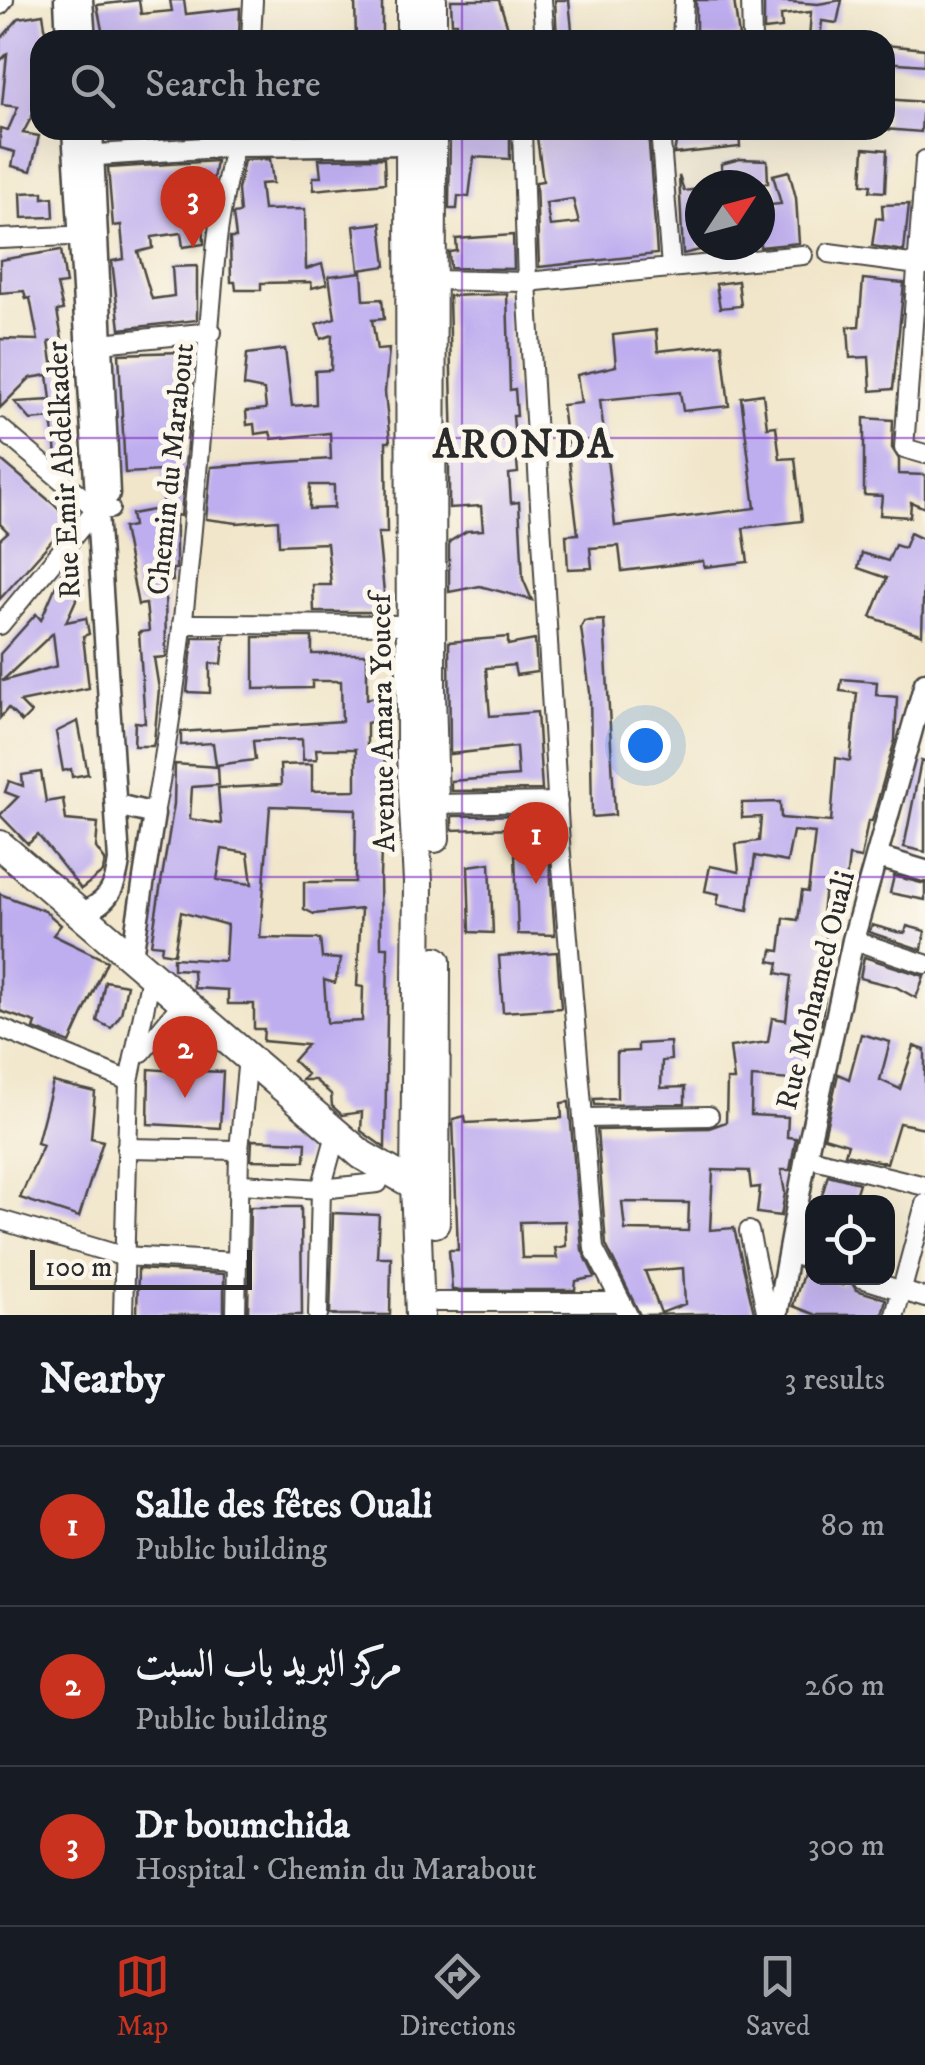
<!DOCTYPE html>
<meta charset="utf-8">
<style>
:root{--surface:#171b24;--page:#20242c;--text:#f1f3f6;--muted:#9ea1a6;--line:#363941;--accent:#c8321e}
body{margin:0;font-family:"IM FELL DW Pica",Amiri,serif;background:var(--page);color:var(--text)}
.controls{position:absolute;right:30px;bottom:30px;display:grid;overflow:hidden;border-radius:20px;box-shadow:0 10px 40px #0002}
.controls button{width:90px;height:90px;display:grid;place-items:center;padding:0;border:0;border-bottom:2px solid var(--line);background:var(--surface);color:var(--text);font:50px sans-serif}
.compass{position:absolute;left:685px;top:170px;width:90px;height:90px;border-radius:50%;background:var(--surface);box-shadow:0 10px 40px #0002;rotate:54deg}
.scale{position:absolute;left:30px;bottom:25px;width:222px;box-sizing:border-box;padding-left:10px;border:5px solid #2b2b2b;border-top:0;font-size:28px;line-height:35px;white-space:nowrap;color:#2b2b2b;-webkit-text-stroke:8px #fbf7ec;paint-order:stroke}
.you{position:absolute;left:645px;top:745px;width:35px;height:35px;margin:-25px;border:8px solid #fff;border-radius:50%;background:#1a73e8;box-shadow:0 0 0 15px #1a73e833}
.badge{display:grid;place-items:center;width:65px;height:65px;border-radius:50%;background:var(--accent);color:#fff;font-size:32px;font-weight:700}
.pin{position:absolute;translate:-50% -82px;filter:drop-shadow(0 2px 5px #0008)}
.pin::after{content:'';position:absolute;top:52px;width:35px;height:30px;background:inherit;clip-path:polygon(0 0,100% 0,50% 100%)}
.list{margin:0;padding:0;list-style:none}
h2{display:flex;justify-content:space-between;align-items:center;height:130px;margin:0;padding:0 40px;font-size:42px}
h2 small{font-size:32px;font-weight:400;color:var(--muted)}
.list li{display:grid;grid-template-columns:65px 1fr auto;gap:30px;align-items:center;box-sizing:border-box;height:160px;padding:0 40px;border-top:2px solid var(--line)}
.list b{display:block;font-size:38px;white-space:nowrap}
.list p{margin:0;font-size:32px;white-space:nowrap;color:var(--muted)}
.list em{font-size:32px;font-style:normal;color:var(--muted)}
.icon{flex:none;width:55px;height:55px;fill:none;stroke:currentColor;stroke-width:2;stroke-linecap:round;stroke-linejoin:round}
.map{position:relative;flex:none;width:925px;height:1315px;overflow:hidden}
.search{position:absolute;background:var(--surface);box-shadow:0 10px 40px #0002;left:30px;right:30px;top:30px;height:110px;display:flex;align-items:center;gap:25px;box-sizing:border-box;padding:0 35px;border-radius:30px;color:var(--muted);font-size:38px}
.sheet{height:610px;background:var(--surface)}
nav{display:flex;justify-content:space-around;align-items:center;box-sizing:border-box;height:140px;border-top:2px solid var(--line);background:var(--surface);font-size:28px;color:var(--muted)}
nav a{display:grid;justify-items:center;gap:5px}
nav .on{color:var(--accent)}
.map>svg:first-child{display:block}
.building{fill:#bfaeef;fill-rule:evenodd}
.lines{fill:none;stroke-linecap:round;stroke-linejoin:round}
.minor-casing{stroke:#494743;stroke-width:22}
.tertiary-casing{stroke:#494743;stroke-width:25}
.primary-casing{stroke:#494743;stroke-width:32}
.minor{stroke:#fff;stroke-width:18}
.tertiary{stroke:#fff;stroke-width:20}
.primary{stroke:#fff;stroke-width:28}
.grid{fill:none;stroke:#7b2cbf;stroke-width:2.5;stroke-opacity:0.55}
.labels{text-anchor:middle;stroke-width:10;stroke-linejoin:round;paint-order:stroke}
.street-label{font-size:30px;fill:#2b2b2b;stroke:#fbf7ec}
.district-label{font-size:40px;font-weight:bold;letter-spacing:2.5px;fill:#2b2b2b;stroke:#fbf7ec}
</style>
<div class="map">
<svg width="925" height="1315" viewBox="0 0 925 1315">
<rect width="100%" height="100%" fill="#fbf7ec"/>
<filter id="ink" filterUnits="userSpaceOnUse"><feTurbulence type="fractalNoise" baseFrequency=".01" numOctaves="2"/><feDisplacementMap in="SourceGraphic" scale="20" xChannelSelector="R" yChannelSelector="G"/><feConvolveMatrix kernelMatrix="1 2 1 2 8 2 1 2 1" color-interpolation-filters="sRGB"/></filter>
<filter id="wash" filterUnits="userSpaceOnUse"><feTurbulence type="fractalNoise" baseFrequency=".0048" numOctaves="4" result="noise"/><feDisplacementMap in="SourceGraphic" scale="40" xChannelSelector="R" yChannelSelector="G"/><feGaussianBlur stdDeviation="2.25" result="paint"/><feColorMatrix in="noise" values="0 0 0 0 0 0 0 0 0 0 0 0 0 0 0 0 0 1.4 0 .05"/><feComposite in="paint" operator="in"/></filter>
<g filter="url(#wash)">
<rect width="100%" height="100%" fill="#f1e6ca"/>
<g id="blocks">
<g class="building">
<path d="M139 0 141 14 172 11 170 0H184L186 14 240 8 239 39 104 40 97 5Z"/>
<path d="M355 0H382V40H356Z"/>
<path d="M451 0H499L512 40H458L457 23H452Z"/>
<path d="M555 0H569L573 40H557Z"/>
<path d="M696 0H734L739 37 696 39Z"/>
<path d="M764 0 818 4 842 0 837 23 822 21 820 40H809L811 12 781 15 782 28 764 30Z"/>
<path d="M43 14 47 39 40 40V101L23 133 39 136 31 171 12 166 15 152 0 148V128L8 130 18 107 2 105 7 54 0 61V40L19 18Z"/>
<path d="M885 45 925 49V65L885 62Z"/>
<path d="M885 99 923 102 921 132 885 129Z"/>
<path d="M450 130H510V159L474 157 469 197 458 196 457 209H449Z"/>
<path d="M536 130H622V135L648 130 657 254 539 267 536 182 543 181ZM573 199 579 223 550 226 546 203Z"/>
<path d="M678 130H739L740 147 674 154Z"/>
<path d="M864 148 887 150 885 192 870 191 871 185 862 184Z"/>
<path d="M384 158 385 183 314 190 313 177H321L319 159Z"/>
<path d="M270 159 273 183 260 184 263 210 305 209 306 269 322 264 327 284 312 288 311 282 261 283V290H236L235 282H231L230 238H236L233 214 240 213 238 190 244 160Z"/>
<path d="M740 159 767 160 768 183 722 185 721 164Z"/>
<path d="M216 161 208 211H203L204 244 183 247 181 233 152 237 153 248 138 252 152 299 174 296 172 267 197 266V320L120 329 112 261 124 259 121 225 113 226 108 168Z"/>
<path d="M789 171 796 198 799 243 760 247V206L781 204 773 175Z"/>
<path d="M679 176 684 191 700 189V250L683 254Z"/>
<path d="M43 192V198L53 197 54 217 22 218 21 193Z"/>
<path d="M909 204 904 251 872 246 876 218 883 219 882 205Z"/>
<path d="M381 223 386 266 359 270 354 226Z"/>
<path d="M513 235 514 269 450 268 449 252 457 251 456 239Z"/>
<path d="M61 250 66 284 57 285 63 310 57 311 62 339 49 342 52 362 61 361 63 381 71 380 72 453 56 455 52 418 31 420 15 402 51 400 48 375 30 378 0 408V339L38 340 30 298 26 299 24 291 0 293V260Z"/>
<path d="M362 272 364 300 382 299 384 319 372 320 377 350 389 349 385 392 390 442H386L387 533H378L386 612H314L313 585H331L327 543 279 545 278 520 237 523 206 519 211 467 331 459 330 433 272 439 270 432 255 434 254 424 247 425 246 411 266 409 264 390 244 386 247 354 285 349 292 406 316 404 315 371 331 370 332 335 321 339 316 324 335 318 329 276ZM310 485H334V508L309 509Z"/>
<path d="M863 279 904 283 893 389 871 391 869 357 850 358 848 327 859 326Z"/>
<path d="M738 281 741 306 720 308 716 284Z"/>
<path d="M507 294 510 390 515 389 517 416H513L518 473 509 474 511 503 519 502 523 579 532 600 480 586 449 592V542L467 531 483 530 481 506 449 508V448H453L449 296Z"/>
<path d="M656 330 658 351 722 344 729 406 683 411 680 392 600 400 615 526 755 508 741 397 763 394 767 427 776 426 780 459 795 458 802 521 743 528 748 562 704 567 703 561 622 571 619 546 590 548 592 568 568 569 566 535 578 534 562 405 581 403 577 375 616 366 613 335Z"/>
<path d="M195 346 181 516 176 515V569H172L173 581H165L166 657 154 658 159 689 154 742 153 746H134L135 722 145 723 139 632 149 631 146 604 138 605 123 528 133 526 131 514 164 508 162 471 125 473 119 354 181 352 180 348Z"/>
<path d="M864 418 893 420 892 448 899 459V474L925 475V508L911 502 910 517 880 515 882 496 864 495Z"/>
<path d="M0 459 71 519 0 599V539L8 532 0 524Z"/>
<path d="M910 533 925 540 922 635 871 617 887 578 858 568 862 553 888 561 895 545 904 548Z"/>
<path d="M61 574 83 584 66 622 86 618 89 634 83 636 89 688 20 702 31 713 22 722 8 708 0 718V654L36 614 41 620ZM53 633 57 666 2 681Z"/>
<path d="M604 620 615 815 592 817 590 692 581 628 584 621Z"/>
<path d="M193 637H225L222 664 210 663V693L187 692Z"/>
<path d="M254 637H312V654H367V699L386 694 392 717 367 723V751H385L380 876 381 947H388L385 1148 361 1131 362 1112 342 1115 332 1106 331 1094 315 1080H302L307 1074 293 1061 307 1045 263 1041 264 1029H254V1004H228V990L194 988 193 970 173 969V958L225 961 227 925 181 912 174 954 161 952 162 945 151 944 174 804 175 764 218 767 219 785 192 787 190 819 221 824 218 788 281 785 280 765 312 764V791L356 790V749H316L317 759 303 760 302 739 253 741 255 760 216 765 213 743 181 745V732L342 721 341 681H312V688L254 689ZM270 806 356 809 355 882H304V909L314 914 361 909 357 986 363 987 362 1021 327 1023 324 980 335 983 341 959 322 958 320 939 260 938ZM222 849 248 853 252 884 217 880Z"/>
<path d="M508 637V645L535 640 537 672 516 675 514 665 486 668 490 716 537 712 542 790 451 791V781L518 776 516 747 450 754 449 642Z"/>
<path d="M842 679 877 682 876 695 897 697 895 740 872 821H868L861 858 849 856 845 890 825 887 821 924V933L826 934 816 995 825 996 821 1024 808 1022 805 1081 752 1077 751 1115 788 1117 787 1137 796 1138 790 1170H781L785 1193 781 1216 757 1213 760 1187 751 1188 749 1171 713 1170 710 1230 734 1228 754 1313 640 1315 606 1245 597 1130 709 1128 726 1122 727 1080H734L730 1047 768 1042 772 1018 786 1020 791 976 777 973 779 963 770 961 772 950 780 951 784 918 798 920 802 891 808 892 815 833 793 831 787 862 755 856 748 910 717 905 719 894 705 891 710 866 739 872 736 844 759 841 761 817 742 818V803L780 802 781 818 831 822 836 758 850 761 857 693 840 691ZM622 1202 689 1203 688 1231 625 1230ZM683 1268 685 1304 661 1313 645 1271Z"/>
<path d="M78 721 88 774 72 777 71 769 63 771 56 732Z"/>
<path d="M921 761 925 762V852L904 847Z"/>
<path d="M41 772 46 802 63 799 66 820 98 823 96 848 105 860 103 872 81 889 38 835 28 844 0 815 18 797 5 792 9 781 23 786 22 775Z"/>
<path d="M546 815 555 935 518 934 514 828 452 830V816Z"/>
<path d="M490 863 493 933 470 932 468 866Z"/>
<path d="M894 876 925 884V900L890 893Z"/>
<path d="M0 894 45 911 61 925 53 935 107 961 70 1043 34 1029 36 1023 0 1011Z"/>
<path d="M872 925 897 932 905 933 907 926 925 931 922 950 869 932Z"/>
<path d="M557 952 561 1008 503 1012 499 956Z"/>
<path d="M864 957 924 976 916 998 896 987 860 978Z"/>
<path d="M105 981 127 985 121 1014 111 1028 97 1021Z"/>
<path d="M861 1034 890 1042 880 1080 900 1089 914 1046 925 1050V1128L899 1123 887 1163 845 1154 848 1144 824 1137 838 1074 849 1079Z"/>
<path d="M670 1042 671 1060 662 1061 661 1088 685 1087V1104L595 1105 594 1099 617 1098V1052L638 1051V1044Z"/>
<path d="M174 1051H200V1071L223 1072 220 1128 148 1124 149 1069 174 1071Z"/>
<path d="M53 1082 95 1092 91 1138 103 1141 79 1217 20 1198 43 1145 37 1143Z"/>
<path d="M569 1102 582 1250 595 1277 576 1281 575 1290H452L449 1250H458L453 1119 465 1116 466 1123 562 1118 561 1103ZM565 1221 566 1246 555 1248 557 1258H522L520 1222Z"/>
<path d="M252 1140 306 1142 305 1161 251 1160Z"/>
<path d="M828 1175 859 1183 853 1202H820Z"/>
<path d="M250 1207H301L302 1315H248Z"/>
<path d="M333 1213 379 1215 377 1257H391L390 1315H330Z"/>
<path d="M138 1269 224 1274V1315H137Z"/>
<path d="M804 1271 842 1285V1278H849L856 1290 886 1299 883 1311 881 1315H816L793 1306Z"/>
</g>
</g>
</g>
<g filter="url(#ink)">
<use href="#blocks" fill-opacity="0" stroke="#494743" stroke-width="2.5"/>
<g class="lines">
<defs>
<g id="minor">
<path d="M542 0 545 40"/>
<path d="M751 0 752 40"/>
<path d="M0 5 4 0"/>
<path d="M251 40 253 0"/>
<path d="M682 40 684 0"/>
<path d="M522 130 527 282 559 830 594 1249 628 1315"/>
<path d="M660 130 671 267"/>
<path d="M925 160 904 448 925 454"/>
<path d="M0 239 92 235"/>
<path d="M829 253 925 266"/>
<path d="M431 280 527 282 803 255"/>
<path d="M101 343 212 332"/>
<path d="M0 428 96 509H110"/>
<path d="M182 624 421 625"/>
<path d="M0 625 96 509"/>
<path d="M434 804 558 802"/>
<path d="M154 814C190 628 198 438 216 251 219 210 230 170 237 130"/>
<path d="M853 940 925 964"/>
<path d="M0 1028 129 1081"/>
<path d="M142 1052 184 1001"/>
<path d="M584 1118 709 1116"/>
<path d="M126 1148 239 1150"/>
<path d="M806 1157 925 1186"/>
<path d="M241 1184 321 1189 378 1183"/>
<path d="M0 1220 122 1256 237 1262"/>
<path d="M749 1231 767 1315"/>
<path d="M790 1253 812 1261"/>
<path d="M861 1278 925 1298"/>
<path d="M437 1302H621"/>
<path d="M123 1315 129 1081 152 972"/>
<path d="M236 1315 239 1150 248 1057"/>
<path d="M318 1315 321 1189 337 1131"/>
<path d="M895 1315 925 1204"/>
</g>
<g id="tertiary">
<path d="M65 0 67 40"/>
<path d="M82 0 85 40"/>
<path d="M73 130 119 861C115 892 107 903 78 915"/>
<path d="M92 130 109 494"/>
<path d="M83 156 234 146 410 144"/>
<path d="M117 805 154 814 132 956"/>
<path d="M878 857 925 871"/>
<path d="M777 1315 806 1157 853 940 925 683"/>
</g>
<g id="primary">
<path d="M411 0V40"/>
<path d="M432 40V0"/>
<path d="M410 130 411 755 418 882 415 1184 420 1315"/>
<path d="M432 130 431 693 435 838"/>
<path d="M0 845 362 1155 425 1191"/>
<path d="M435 1223 436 961"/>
</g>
</defs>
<use href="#minor" class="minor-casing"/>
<use href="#tertiary" class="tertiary-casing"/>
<use href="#primary" class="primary-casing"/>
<use href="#minor" class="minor"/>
<use href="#tertiary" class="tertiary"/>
<use href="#primary" class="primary"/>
</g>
</g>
<path class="grid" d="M462 0V40M462 130V1315M0 438H925M0 877H925"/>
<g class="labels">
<g class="street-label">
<text transform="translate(170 469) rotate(-84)" y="10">Chemin du Marabout</text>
<text transform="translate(63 470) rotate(-93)" y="10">Rue Emir Abdelkader</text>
<text transform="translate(382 723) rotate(-91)" y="10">Avenue Amara Youcef</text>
<text transform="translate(815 990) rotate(-76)" y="10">Rue Mohamed Ouali</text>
</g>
<g class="district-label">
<text x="524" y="457">ARONDA</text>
</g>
</g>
</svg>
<div class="controls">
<button><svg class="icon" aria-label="locate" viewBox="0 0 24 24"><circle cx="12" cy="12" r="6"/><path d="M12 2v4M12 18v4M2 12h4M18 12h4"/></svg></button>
</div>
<svg class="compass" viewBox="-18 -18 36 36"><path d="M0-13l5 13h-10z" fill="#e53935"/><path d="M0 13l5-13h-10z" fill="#9ea1a6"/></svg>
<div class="scale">100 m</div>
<div class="you"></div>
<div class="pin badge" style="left:536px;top:884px">1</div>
<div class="pin badge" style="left:185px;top:1098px">2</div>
<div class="pin badge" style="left:193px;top:248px">3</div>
<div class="search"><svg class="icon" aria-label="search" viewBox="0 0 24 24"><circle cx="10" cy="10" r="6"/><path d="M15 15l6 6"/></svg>Search here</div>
</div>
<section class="sheet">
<h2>Nearby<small>3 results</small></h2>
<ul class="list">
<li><span class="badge">1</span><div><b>Salle des fêtes Ouali</b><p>Public building</p></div><em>80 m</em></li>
<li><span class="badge">2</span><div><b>مركز البريد باب السبت</b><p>Public building</p></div><em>260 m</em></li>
<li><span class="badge">3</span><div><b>Dr boumchida</b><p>Hospital · Chemin du Marabout</p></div><em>300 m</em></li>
</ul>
</section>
<nav>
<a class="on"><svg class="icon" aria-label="map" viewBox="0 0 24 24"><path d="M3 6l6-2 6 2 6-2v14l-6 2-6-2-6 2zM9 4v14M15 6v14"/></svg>Map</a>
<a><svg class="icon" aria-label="directions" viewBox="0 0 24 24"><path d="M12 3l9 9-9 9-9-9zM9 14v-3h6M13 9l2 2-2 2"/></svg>Directions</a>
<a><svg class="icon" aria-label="saved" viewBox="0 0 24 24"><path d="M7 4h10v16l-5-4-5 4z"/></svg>Saved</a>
</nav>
